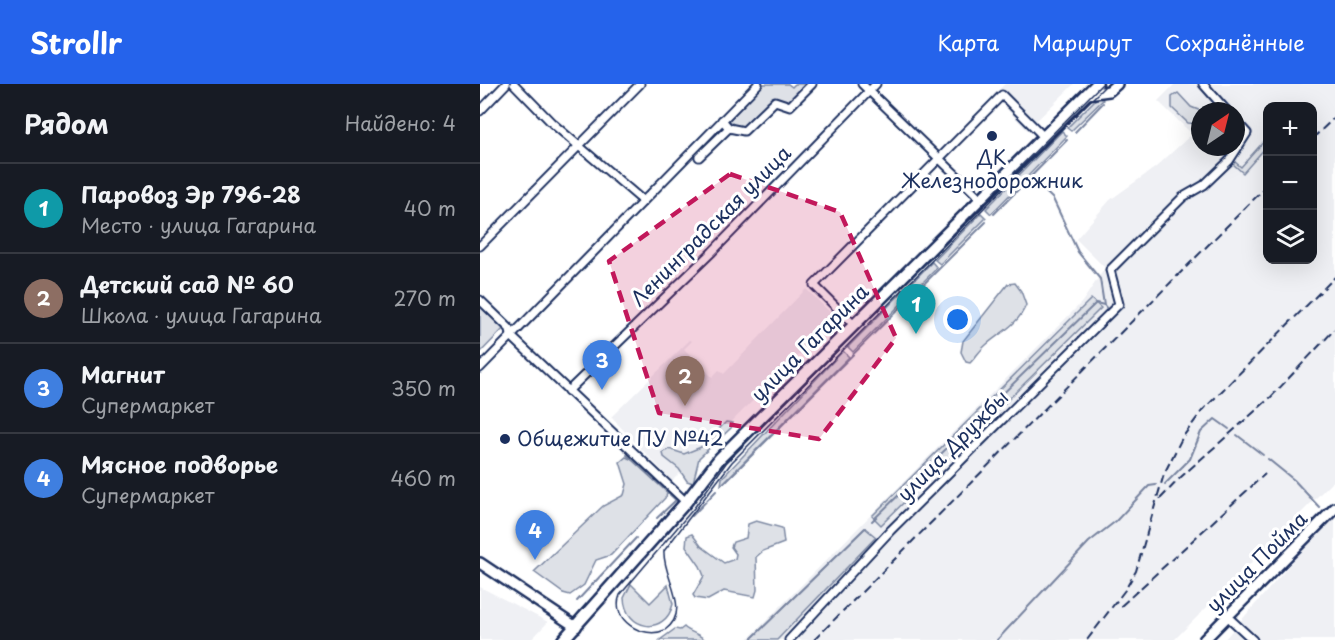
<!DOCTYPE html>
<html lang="ru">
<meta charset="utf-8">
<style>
:root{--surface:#171b24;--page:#20242c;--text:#f1f3f6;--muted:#9ea1a6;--line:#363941;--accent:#2563eb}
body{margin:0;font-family:"Playpen Sans",sans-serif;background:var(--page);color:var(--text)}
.controls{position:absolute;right:18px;top:18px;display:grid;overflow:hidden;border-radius:12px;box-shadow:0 6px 24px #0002}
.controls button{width:54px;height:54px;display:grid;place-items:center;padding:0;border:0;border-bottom:2px solid var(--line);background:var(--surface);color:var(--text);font:30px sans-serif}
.compass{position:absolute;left:711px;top:18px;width:54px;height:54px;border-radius:50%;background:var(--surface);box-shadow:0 6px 24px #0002;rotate:35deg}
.you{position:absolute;left:478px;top:236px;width:21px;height:21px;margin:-15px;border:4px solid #fff;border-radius:50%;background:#1a73e8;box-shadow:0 0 0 9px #1a73e833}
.badge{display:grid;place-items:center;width:39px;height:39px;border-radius:50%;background:var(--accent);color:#fff;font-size:20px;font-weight:700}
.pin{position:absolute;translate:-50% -50px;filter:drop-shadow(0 2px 3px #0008)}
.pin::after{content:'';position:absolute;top:32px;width:21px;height:18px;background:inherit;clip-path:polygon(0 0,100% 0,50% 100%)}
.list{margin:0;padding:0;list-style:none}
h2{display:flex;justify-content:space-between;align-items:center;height:78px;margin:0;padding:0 24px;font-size:26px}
h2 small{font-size:20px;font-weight:400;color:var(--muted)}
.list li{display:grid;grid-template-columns:39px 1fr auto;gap:18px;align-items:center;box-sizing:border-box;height:90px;padding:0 24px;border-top:2px solid var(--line)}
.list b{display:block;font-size:22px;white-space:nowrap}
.list p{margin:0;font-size:20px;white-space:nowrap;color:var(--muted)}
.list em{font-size:20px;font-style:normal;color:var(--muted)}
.icon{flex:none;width:33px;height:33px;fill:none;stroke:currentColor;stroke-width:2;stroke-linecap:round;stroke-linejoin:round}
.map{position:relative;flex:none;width:855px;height:556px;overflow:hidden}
header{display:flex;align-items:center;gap:36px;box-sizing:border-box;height:84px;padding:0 30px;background:var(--accent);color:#fff}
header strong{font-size:28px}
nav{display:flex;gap:33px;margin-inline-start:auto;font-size:21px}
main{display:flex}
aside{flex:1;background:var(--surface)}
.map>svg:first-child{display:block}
.built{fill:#eff0f4;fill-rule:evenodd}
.green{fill:#dee1e7;stroke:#7c88a2;stroke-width:1.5}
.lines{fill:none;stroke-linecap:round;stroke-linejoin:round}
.stream{stroke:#77839f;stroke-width:2}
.street-casing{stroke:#1b2f5e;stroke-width:11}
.secondary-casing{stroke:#1b2f5e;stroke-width:14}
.primary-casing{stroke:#1b2f5e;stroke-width:15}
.street{stroke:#fff;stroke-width:7}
.secondary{stroke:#fff;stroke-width:9}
.primary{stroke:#fff;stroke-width:10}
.tram{stroke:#1b2f5e;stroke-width:1.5}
.rail{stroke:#1b2f5e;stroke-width:2;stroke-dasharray:9 4.5;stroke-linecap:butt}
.marked{fill:#c2185b;fill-opacity:0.2;stroke:#c2185b;stroke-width:4.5;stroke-dasharray:12 8;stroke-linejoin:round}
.poi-dot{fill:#1b2f5e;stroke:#fff;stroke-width:2}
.labels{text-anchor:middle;stroke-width:6;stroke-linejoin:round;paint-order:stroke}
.poi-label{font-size:20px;fill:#1b2f5e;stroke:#fff}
.street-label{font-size:20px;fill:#1b2f5e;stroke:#fff}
</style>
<header>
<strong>Strollr</strong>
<nav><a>Карта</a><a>Маршрут</a><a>Сохранённые</a></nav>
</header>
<main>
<aside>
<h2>Рядом<small>Найдено: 4</small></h2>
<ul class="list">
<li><span class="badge" style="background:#0f9aa8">1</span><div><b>Паровоз Эр 796-28</b><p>Место · улица Гагарина</p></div><em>40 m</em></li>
<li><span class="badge" style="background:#8d6e63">2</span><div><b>Детский сад № 60</b><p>Школа · улица Гагарина</p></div><em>270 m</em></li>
<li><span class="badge" style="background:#3f7fe0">3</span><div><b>Магнит</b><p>Супермаркет</p></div><em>350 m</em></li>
<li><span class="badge" style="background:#3f7fe0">4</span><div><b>Мясное подворье</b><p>Супермаркет</p></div><em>460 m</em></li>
</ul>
</aside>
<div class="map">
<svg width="855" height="556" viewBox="0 0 855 556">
<rect width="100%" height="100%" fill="#fff"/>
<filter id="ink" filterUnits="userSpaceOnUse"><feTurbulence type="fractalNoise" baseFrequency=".0167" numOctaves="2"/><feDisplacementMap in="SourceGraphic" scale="12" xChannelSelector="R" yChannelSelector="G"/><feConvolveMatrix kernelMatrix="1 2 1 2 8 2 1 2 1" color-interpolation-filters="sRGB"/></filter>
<g filter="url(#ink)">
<g class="built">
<path d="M525 0H594L547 46 513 11Z"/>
<path d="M695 0H855V395L694 556H267L602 218 625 184 596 155 630 116 676 83 712 50 678 17ZM788 22H832V176H788ZM720 27H756V63H720Z"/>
<path d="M326 205 356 234 192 397 131 333 210 256 212 257 204 265 232 293 239 286 244 290Z"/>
<path d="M855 434V556H744L821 468Z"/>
<path d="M0 503 68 538 51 556H0Z"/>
</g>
<g class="green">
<path d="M284 0H308L312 3 315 0H328L309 19 288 17 264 44 255 42 249 36Z"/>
<path d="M698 9 711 23 721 27 718 40 708 39 692 24V13Z"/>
<path d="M619 12 623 16 591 47 587 44Z"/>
<path d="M582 47 587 52 511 130 506 125Z"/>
<path d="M786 55 787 62 763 89 753 80 755 78 761 83Z"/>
<path d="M501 129 506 134 460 180 455 176Z"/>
<path d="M452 178 457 184 373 268 368 263Z"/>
<path d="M535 199 541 207 546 221C538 241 521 248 506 261 500 266 496 273 490 279L486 278 481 268 483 257 528 200Z"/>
<path d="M611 215 621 224 401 441 392 432Z"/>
<path d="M0 220 25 243 0 269Z"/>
<path d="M363 267 369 273 241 401 242 394Z"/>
<path d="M246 338 253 339 251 344 219 374 213 399 207 397 199 385 184 373 183 369 189 365 204 370 221 363Z"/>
<path d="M146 373 163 381 188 405 186 413 131 471 116 476 104 501 90 511 83 509 54 488 123 422 144 411 147 400 140 378Z"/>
<path d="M276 437 302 444 304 459 283 467 276 473 277 506 275 513 244 507 228 516 215 514 213 511 224 492 220 482 206 462 207 452 212 450 221 462 244 479 255 475 256 470 251 463 253 458 266 454 268 440Z"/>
<path d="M385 444 396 453 297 556H270Z"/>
<path d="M151 500 170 519 188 501 193 520C185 553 145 546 144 514Z"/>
<path d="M204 543C210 549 218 549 225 556H180L195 545 200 546Z"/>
</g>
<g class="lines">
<g class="stream">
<path d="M595 48 623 19"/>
<path d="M551 94 573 115 598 168 620 195 624 221"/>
<path d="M514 130 587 56"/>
<path d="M757 351 783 371"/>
<path d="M147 371 199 419"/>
<path d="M788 375 814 396 840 424"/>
<path d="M244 399 506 138"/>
<path d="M685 400 710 375 721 348 735 335 749 345"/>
<path d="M212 432 236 407"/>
<path d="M177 434 196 416"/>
<path d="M392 437 616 219 624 221 628 226"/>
<path d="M97 517 156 454"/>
<path d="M270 556 385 444"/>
<path d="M517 556 609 458 636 437 669 402 676 401"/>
</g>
<defs>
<g id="street">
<path d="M34 0 72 39 162 116"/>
<path d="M382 0 501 115"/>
<path d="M723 0 747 27"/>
<path d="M0 27 26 0"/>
<path d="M242 36 249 44 264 47 295 17 310 22 332 0"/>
<path d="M219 73 249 44"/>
<path d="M0 162 160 0"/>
<path d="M0 216 30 245 31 252 206 418"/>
<path d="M374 241 334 201 522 11 564 53"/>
<path d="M0 284 278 0"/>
<path d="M88 307 232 168 396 0"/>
<path d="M748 533 773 556"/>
<path d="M309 556 411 446 639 220 630 186 703 113 724 101 749 77 767 49 756 37"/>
</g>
<g id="secondary">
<path d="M607 10 629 7 637 0"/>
<path d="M0 479 96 543"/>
<path d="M724 556 855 424"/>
</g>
<path id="primary" d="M83 556 206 418 239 375 617 0"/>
</defs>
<use href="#street" class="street-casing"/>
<use href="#secondary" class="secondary-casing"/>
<use href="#primary" class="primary-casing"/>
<use href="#street" class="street"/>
<use href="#secondary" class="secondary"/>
<use href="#primary" class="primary"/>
<path class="tram" d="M622 0 246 379 214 424 140 511C130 536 163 556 185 546 213 526 182 493 184 467L252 378 627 0"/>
<g class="rail">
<path d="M832 55 855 33"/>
<path d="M680 415 701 393 791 313 855 245"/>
<path d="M641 522 785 390"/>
<path d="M334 556 788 101"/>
<path d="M607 556 645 506 656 487 684 390 702 354 722 327 855 193"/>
</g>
</g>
</g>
<path class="marked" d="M250 90 360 128 416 254 339 355 179 329 129 177Z"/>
<g class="poi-dot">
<circle cx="512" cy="52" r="6"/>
<circle cx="25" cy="355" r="6"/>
</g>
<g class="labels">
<g class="poi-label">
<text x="512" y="81">ДК<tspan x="512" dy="23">Железнодорожник</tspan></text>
<text x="37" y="362" text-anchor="start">Общежитие ПУ №42</text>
</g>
<g class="street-label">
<text transform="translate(231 142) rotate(-45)" y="7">Ленинградская улица</text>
<text transform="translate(330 259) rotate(-45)" y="7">улица Гагарина</text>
<text transform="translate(473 362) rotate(-45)" y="7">улица Дружбы</text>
<text transform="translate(777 478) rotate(-45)" y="7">улица Пойма</text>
</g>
</g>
</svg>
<div class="controls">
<button>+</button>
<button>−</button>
<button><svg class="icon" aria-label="layers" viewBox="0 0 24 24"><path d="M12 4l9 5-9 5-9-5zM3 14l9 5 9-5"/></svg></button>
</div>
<svg class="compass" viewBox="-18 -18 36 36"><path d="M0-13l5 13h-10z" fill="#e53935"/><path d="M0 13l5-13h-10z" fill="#9ea1a6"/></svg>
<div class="you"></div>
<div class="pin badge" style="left:436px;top:250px;background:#0f9aa8">1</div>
<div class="pin badge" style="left:205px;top:322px;background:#8d6e63">2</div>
<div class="pin badge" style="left:122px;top:306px;background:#3f7fe0">3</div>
<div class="pin badge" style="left:55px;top:476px;background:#3f7fe0">4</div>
</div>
</main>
